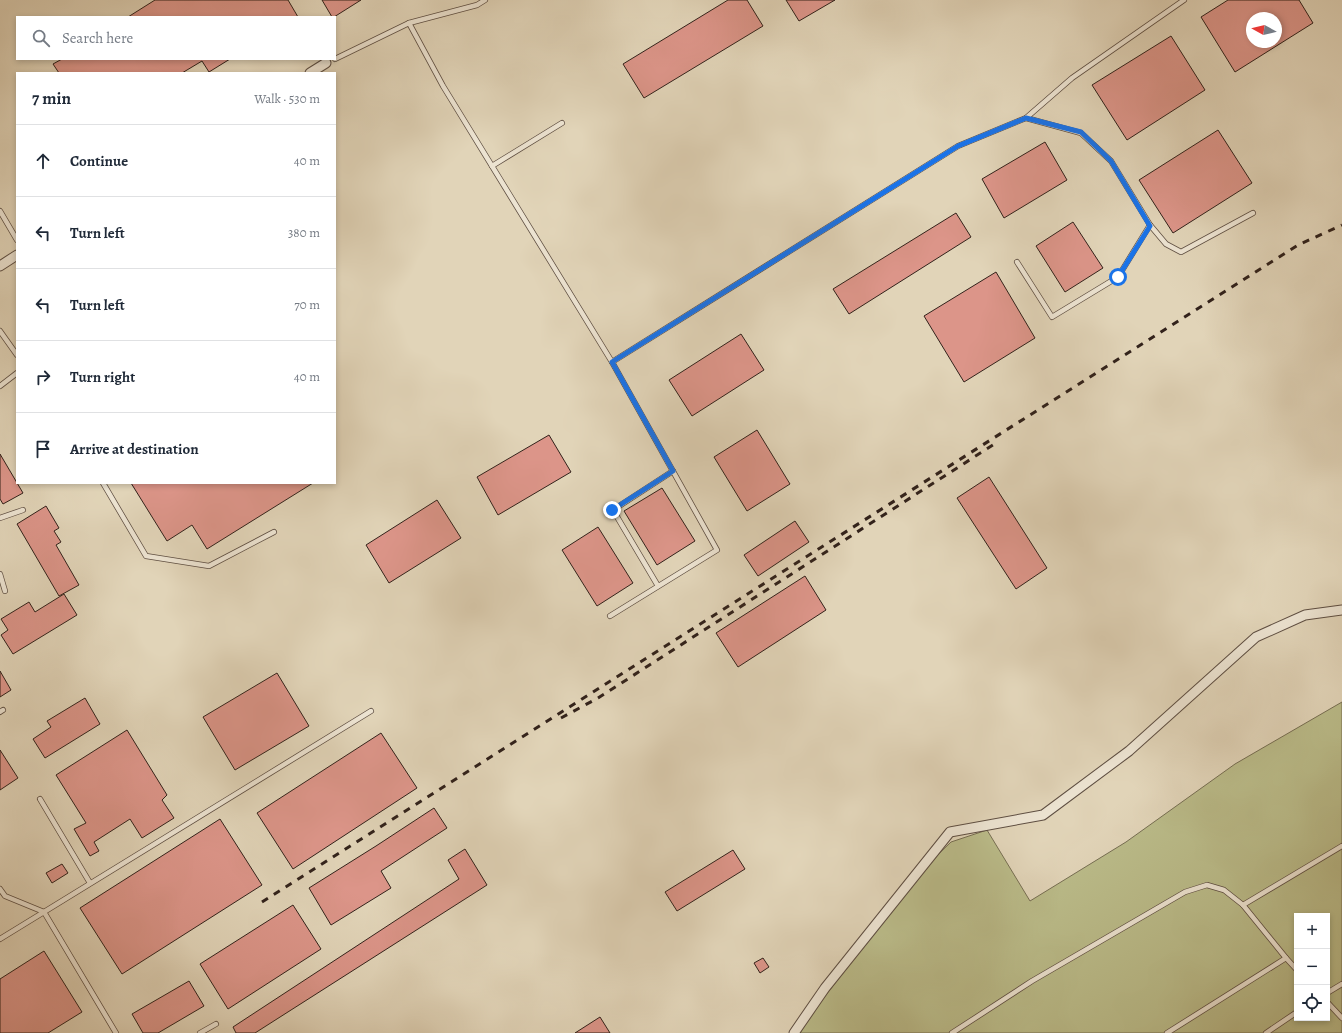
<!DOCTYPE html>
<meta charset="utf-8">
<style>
:root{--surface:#fff;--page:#f2f2f3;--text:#1f2937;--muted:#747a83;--line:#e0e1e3}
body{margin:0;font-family:Alegreya,serif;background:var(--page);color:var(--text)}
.controls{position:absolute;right:12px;bottom:12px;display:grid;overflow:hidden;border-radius:0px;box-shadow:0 2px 6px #0003}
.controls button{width:36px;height:36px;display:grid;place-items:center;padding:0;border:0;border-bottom:1px solid var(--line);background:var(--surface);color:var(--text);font:20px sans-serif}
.compass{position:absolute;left:1246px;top:12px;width:36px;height:36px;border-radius:50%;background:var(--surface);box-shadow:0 2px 6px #0003;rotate:278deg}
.stop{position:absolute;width:12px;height:12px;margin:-9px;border:3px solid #1a73e8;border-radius:50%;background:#fff}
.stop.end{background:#1a73e8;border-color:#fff;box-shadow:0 1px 4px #0008}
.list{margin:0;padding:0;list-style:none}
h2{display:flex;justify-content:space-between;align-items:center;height:52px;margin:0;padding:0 16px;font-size:17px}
h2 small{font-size:13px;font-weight:400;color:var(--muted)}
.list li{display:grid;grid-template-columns:26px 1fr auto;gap:12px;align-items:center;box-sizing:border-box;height:72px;padding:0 16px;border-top:1px solid var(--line)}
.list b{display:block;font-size:15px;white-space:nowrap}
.list em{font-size:13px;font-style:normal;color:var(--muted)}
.icon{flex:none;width:22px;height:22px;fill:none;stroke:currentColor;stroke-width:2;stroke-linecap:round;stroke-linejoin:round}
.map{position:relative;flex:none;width:1342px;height:1033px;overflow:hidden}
.search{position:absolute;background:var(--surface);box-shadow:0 2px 6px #0003;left:16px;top:16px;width:320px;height:44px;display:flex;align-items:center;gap:10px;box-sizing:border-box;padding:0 14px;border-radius:0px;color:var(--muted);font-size:15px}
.panel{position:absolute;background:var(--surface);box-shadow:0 2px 6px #0003;left:16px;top:72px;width:320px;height:412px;border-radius:0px}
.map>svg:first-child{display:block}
.green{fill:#babb89;stroke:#766e52;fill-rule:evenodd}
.building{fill:#dc9589;stroke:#32221b;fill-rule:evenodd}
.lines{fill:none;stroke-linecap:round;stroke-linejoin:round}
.lane-casing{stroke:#5e4e42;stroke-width:6}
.street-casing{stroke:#5e4e42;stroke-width:11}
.lane{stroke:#ece3d1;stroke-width:4.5}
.street{stroke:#ece3d1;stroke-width:9}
.rail{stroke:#32221b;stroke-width:3;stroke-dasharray:7 7;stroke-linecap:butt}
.route{stroke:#1a73e8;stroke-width:5}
</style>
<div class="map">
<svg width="1342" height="1033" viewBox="0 0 1342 1033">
<rect width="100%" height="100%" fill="#e1d4b8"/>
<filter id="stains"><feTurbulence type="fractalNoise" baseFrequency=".005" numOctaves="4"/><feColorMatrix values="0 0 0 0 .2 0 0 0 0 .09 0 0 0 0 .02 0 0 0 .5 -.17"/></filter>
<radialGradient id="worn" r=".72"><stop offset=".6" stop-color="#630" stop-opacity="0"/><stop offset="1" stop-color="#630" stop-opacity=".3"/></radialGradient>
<path class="green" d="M1342 702V1033H800L810 1016 918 874 951 842 987 830 1030 901 1126 842 1235 764ZM1297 916H1327V1018H1297Z"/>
<g class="building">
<path d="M155 0H288L298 17H128Z"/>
<path d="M322 0H361L334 17H332Z"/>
<path d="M728 0H747L763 26 644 98 623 64Z"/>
<path d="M786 0H835L799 21Z"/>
<path d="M1228 0H1299L1313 23 1235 72 1201 17ZM1252 18H1276V42H1252Z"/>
<path d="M1171 36 1205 90 1127 140 1092 85Z"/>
<path d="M62 59H230L209 72 202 61 182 73H59L53 64Z"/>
<path d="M1218 130 1252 183 1173 233 1139 180Z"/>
<path d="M1045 142 1067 180 1004 218 982 179Z"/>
<path d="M956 213 971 237 849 314 833 289Z"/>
<path d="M1073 222 1103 268 1065 292 1036 246Z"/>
<path d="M996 272 1035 338 964 382 924 316Z"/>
<path d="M741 334 764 370 692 416 669 380Z"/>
<path d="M757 430 790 484 747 511 714 457Z"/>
<path d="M549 435 571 472 498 515 477 477Z"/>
<path d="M0 454 23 493 3 504 0 499Z"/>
<path d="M989 477 1047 568 1016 589 957 498Z"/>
<path d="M131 483H313L207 549 192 525 167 541Z"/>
<path d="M662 488 695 541 657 565 624 511Z"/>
<path d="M437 500 461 538 389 583 366 545Z"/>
<path d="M46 506 59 528 54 531 61 542 56 545 79 585 59 596 17 524Z"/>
<path d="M795 521 809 542 758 576 744 555Z"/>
<path d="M598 527 633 583 597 606 562 550Z"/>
<path d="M805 576 826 610 738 667 716 633Z"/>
<path d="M64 594 77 615 13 654 1 635 8 630 1 619 29 602 35 612Z"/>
<path d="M0 671 11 690 0 697Z"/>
<path d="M277 673 309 726 235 770 203 717Z"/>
<path d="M85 698 100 724 45 758 33 739 51 727 47 721Z"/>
<path d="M127 730 167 795 162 800 174 818 142 838 130 819 94 842 99 851 90 856 74 829 86 823 56 775Z"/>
<path d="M381 733 417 788 293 869 257 813Z"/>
<path d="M0 750 18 778 0 790Z"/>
<path d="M434 808 447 828 381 871 391 888 331 925 309 888 376 846Z"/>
<path d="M220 819 262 885 122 974 80 908Z"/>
<path d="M465 849 487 885 255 1033H236L233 1027 459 879 448 860Z"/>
<path d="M733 850 745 869 677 911 665 892Z"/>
<path d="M62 864 68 873 52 883 46 873Z"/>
<path d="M293 905 321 949 228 1009 200 964Z"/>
<path d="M44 951 82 1012 48 1033H0V979Z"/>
<path d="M763 958 769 967 760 973 754 963Z"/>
<path d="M189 981 204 1006 158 1033H143L132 1014Z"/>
<path d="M600 1017 610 1033H575Z"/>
</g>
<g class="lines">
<defs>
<g id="lane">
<path d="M409 23 477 5 485 0"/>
<path d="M335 59 409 23 443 86 612 362 958 146 1026 118 1081 133 1111 161 1150 225 1166 244 1181 252 1253 213"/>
<path d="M1026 118 1072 78 1184 0"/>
<path d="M492 166 562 123"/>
<path d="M0 211 17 240"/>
<path d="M1017 262 1052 317 1118 277 1150 225"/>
<path d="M0 331 17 355"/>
<path d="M0 386 17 373"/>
<path d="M103 483 146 556 209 566 274 532"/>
<path d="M0 518 23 510"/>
<path d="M0 574 5 591"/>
<path d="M658 586 613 510 673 471"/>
<path d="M610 616 717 550 612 362"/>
<path d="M0 712 3 710"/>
<path d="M40 799 90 883"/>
<path d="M0 889 5 896 44 912"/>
<path d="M1243 905 1342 846"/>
<path d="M0 939 44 912"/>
<path d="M1327 993 1342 984"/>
<path d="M1327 1002 1342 1018"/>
<path d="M116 1033 44 912 371 711"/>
<path d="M200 1033 216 1024"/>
<path d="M952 1033 1032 981 1185 892 1207 885 1224 890 1243 905 1286 958 1297 970"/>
<path d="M1167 1033 1286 958"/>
<path d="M1266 1033 1297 1012"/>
</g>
<g id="street">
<path d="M310 73 326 63"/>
<path d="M0 266 17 255"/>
<path d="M794 1033 825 988 950 832 1043 815 1129 751 1256 637 1305 615 1342 610"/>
</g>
</defs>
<use href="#lane" class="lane-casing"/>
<use href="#street" class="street-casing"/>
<use href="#lane" class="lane"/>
<use href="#street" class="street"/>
<g class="rail">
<path d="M561 718 598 698 996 443"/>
<path d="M262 902 1298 245 1342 225"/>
</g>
</g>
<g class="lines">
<path class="route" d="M612 510 673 471 612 362 958 146 1026 118 1081 132 1111 161 1150 226 1118 277"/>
</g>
<rect width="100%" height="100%" filter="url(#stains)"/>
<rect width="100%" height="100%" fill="url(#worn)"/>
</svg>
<div class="controls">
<button>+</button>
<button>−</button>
<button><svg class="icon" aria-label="locate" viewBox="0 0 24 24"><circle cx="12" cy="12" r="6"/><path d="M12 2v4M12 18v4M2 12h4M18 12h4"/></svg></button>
</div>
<svg class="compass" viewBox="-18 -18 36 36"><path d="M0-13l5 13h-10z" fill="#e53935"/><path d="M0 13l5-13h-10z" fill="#747a83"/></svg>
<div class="stop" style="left:1118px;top:277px"></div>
<div class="stop end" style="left:612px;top:510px"></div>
<div class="search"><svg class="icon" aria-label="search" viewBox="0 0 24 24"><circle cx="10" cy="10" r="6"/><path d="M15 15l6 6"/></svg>Search here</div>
<section class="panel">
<h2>7 min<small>Walk · 530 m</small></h2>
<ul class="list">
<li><svg class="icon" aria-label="ahead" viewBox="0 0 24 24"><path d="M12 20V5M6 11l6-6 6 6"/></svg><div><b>Continue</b></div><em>40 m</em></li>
<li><svg class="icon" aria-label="left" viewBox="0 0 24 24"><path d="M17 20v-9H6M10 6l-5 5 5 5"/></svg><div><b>Turn left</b></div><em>380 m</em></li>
<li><svg class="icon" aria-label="left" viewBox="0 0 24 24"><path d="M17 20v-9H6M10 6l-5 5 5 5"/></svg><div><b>Turn left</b></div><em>70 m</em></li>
<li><svg class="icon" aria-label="right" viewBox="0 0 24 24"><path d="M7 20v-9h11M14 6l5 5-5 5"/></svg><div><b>Turn right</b></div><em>40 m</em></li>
<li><svg class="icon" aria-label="arrive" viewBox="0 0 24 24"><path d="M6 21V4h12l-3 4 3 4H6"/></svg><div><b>Arrive at destination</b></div></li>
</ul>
</section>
</div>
